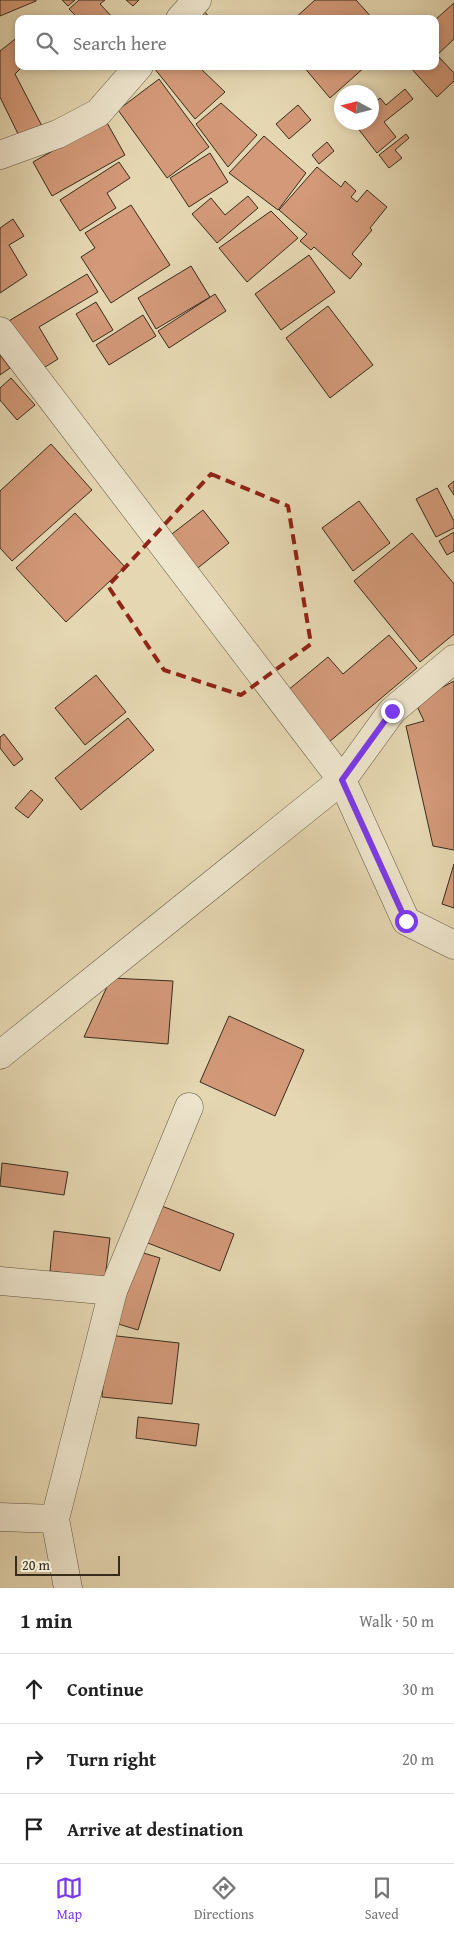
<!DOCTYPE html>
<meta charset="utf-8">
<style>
:root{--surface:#fff;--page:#f2f2f2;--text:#222;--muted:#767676;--line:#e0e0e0;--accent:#7c3aed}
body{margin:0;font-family:"Gentium Book Plus",serif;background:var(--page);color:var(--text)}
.compass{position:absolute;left:334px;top:85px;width:45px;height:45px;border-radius:50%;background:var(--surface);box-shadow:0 2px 8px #0003;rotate:277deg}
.scale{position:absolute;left:15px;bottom:12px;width:105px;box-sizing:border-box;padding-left:5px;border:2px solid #372c1c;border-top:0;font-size:14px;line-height:18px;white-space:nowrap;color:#372c1c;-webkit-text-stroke:4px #eee5cd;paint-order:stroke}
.stop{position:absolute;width:15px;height:15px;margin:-11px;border:4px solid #7c3aed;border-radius:50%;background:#fff}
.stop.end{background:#7c3aed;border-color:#fff;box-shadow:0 1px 5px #0008}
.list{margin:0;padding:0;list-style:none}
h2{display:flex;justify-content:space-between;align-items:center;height:65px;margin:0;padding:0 20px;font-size:21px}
h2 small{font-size:16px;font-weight:400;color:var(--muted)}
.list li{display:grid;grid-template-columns:32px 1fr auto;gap:15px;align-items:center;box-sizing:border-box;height:70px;padding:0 20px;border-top:1px solid var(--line)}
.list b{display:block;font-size:19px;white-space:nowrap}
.list em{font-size:16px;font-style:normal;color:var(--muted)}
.icon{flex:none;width:28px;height:28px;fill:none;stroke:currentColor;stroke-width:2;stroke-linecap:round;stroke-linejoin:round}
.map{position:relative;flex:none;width:454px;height:1588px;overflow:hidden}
.search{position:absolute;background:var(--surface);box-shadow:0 2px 8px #0003;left:15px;right:15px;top:15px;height:55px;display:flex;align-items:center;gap:12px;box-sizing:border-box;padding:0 18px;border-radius:10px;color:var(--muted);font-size:19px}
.sheet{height:275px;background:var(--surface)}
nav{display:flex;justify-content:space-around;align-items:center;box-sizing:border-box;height:70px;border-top:1px solid var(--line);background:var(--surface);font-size:14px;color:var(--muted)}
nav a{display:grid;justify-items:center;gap:2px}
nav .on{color:var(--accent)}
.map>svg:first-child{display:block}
.building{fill:#d39979;stroke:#372c1c}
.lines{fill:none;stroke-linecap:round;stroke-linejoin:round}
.minor-casing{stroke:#625742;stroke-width:29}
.minor{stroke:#eee5cd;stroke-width:28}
.route{stroke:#7c3aed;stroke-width:6}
.marked{fill:none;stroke:#8f2418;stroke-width:4;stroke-dasharray:10 6;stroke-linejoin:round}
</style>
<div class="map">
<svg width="454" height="1588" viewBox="0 0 454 1588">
<rect width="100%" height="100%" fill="#e5d7b2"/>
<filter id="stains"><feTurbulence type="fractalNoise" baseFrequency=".004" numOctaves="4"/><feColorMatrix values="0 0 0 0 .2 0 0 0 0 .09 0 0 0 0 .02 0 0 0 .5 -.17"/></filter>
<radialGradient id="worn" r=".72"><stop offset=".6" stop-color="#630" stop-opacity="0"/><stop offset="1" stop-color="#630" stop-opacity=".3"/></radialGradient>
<g class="building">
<path d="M0 0H36V1L0 16Z"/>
<path d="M62 0H75L68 6Z"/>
<path d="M79 0H105L100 4 114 19H79L69 9Z"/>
<path d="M126 0H139L133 6Z"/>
<path d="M315 0H356L373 19H294Z"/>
<path d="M454 3V39L437 55 454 73V81L437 97 409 66H435V20Z"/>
<path d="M200 8 212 19H192Z"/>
<path d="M19 36V66H23L15 74 43 128 20 138 0 97V51Z"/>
<path d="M156 66H198L225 92 195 119 154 68Z"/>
<path d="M303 66H366L330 98Z"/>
<path d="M159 79 209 147 167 178 118 110Z"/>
<path d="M405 89 413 99 384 122 396 137 377 153 353 122H372V105L380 98 386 105Z"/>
<path d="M221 103 257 135 228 167 196 124Z"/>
<path d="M298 105 311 120 289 139 276 124Z"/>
<path d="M106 121 125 155 52 196 33 162Z"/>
<path d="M406 134 409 138 395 150 402 158 389 168 379 155Z"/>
<path d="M264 136 306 173 278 210 229 173Z"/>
<path d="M327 142 334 151 319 164 312 155Z"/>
<path d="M210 153 228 182 189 207 170 178Z"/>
<path d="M119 162 130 178 107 193 116 208 80 231 60 200Z"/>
<path d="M317 167 341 187 345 181 356 191 351 197 357 202 367 190 387 207 370 228 372 230 352 254 362 264 350 279 314 247 311 250 300 241 307 234 279 210Z"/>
<path d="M248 196 258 208 217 243 192 214 211 198 225 215Z"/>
<path d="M131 205 170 265 111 303 81 257 95 248 85 233Z"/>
<path d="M271 211 298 238 247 282 219 248Z"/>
<path d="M13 219 24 236 9 245 27 275 0 293V228Z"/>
<path d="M309 255 335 292 281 330 255 294Z"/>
<path d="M191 266 210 297 156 329 138 298Z"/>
<path d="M87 274 98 292 39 327 58 359 37 372 7 322Z"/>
<path d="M215 294 226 311 169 348 158 331Z"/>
<path d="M96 302 113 330 93 342 76 314Z"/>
<path d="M328 306 373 365 330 398 286 338Z"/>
<path d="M143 315 156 336 109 365 96 345Z"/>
<path d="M0 355 10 368 0 375Z"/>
<path d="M11 378 35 405 17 420 0 400V388Z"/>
<path d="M51 444 92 490 12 561 0 548V491Z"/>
<path d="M454 481V495L448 486Z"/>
<path d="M437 488 454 521V528L436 537 416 499Z"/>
<path d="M359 501 390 543 353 571 322 528Z"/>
<path d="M203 510 229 543 194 571 168 537Z"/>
<path d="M75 513 125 567 66 622 16 568Z"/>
<path d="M454 532V551L447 555 439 541Z"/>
<path d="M412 533 454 584V634L420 662 354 581Z"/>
<path d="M389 635 417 668 329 742 287 691 328 657 343 674Z"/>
<path d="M96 675 126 712 85 745 55 708Z"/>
<path d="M454 681V850L433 846 406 726 424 721 415 702Z"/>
<path d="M128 718 154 750 81 810 55 778Z"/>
<path d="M4 734 23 759 14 766 0 748V737Z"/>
<path d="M31 790 43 800 28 818 15 808Z"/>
<path d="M454 864V908L442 904Z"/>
<path d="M111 978 173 981 168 1044 84 1037Z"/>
<path d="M229 1016 304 1050 275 1116 200 1082Z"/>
<path d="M2 1163 68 1172 64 1195 0 1186Z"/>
<path d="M154 1203 234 1234 220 1271 140 1240Z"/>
<path d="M54 1231 110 1238 105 1278 50 1271Z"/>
<path d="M137 1251 160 1258 138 1330 115 1323Z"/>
<path d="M108 1335 179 1343 172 1404 102 1397Z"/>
<path d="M138 1417 199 1424 196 1446 136 1438Z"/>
</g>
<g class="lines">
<defs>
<g id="minor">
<path d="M180 19 197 0"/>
<path d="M0 155 58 134 98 113 139 66"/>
<path d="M0 331 342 780 406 921 454 945"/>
<path d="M0 1055 342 780 392 711 454 659"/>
<path d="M0 1281 113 1291"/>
<path d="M0 1517 55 1519"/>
<path d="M68 1588 55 1519 113 1291 189 1107"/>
</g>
</defs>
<use href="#minor" class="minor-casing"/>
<use href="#minor" class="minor"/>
</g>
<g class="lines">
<path class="route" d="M392 711 342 780 406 921"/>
</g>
<path class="marked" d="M211 474 288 506 311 644 241 695 164 670 108 586Z"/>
<rect width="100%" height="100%" filter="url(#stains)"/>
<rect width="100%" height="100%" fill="url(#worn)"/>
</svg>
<svg class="compass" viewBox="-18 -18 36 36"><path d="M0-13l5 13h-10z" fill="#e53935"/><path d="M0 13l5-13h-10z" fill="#767676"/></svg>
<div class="scale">20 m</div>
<div class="stop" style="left:406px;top:921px"></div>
<div class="stop end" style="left:392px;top:711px"></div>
<div class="search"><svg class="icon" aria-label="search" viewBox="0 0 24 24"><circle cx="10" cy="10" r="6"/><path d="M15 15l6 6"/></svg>Search here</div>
</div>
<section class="sheet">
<h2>1 min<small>Walk · 50 m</small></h2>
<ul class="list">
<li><svg class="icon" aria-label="ahead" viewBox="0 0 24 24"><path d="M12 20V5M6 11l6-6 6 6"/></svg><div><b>Continue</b></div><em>30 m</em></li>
<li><svg class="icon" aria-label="right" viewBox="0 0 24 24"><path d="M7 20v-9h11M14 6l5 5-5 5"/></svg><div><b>Turn right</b></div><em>20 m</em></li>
<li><svg class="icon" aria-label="arrive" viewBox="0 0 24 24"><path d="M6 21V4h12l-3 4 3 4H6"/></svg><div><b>Arrive at destination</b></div></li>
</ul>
</section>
<nav>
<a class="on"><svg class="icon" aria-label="map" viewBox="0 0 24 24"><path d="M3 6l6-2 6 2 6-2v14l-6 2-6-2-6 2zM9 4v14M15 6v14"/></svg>Map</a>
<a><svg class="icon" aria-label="directions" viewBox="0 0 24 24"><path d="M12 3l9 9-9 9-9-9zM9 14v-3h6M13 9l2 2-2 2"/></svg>Directions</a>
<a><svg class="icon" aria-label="saved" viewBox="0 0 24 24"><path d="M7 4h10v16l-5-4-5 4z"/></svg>Saved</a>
</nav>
